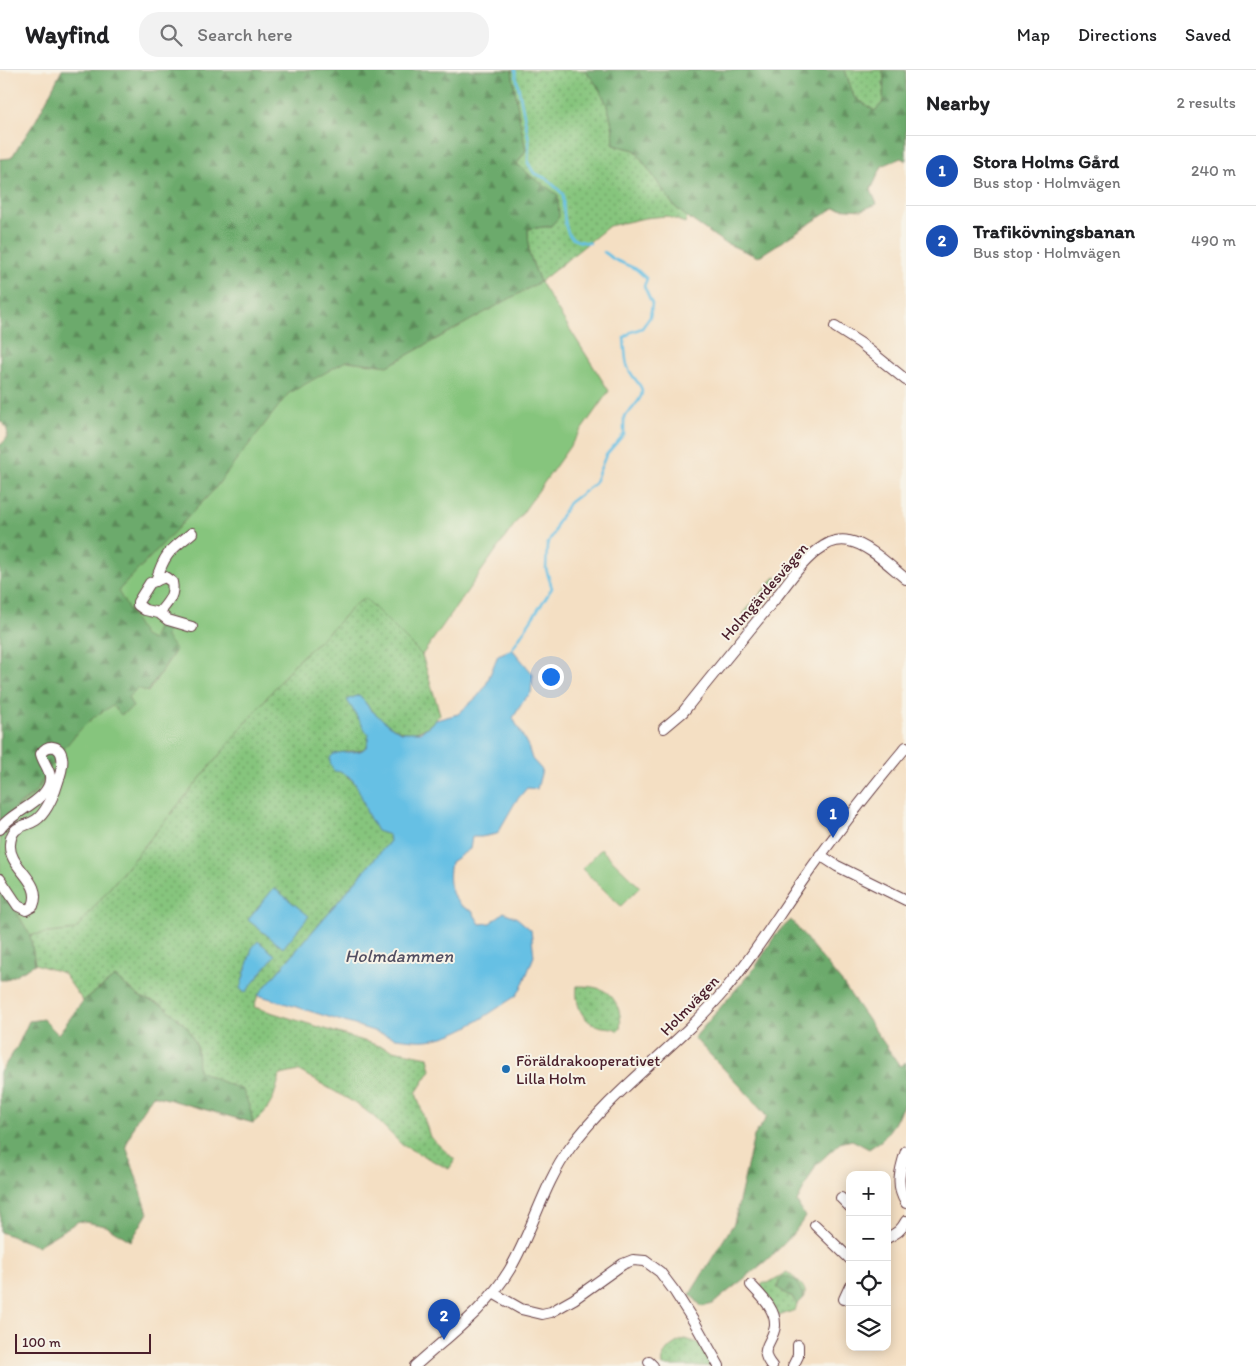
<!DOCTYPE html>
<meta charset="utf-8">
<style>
:root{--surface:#fff;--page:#f2f2f2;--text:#202124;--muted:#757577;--line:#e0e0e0;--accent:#1f6fb2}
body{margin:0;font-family:Itim,sans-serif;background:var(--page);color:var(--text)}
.controls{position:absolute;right:15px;bottom:15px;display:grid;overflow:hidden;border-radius:10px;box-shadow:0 2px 12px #0003}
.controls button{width:45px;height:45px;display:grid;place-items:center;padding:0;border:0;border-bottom:1px solid var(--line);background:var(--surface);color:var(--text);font:25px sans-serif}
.scale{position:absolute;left:15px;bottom:12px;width:136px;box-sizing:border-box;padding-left:5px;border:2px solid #4a1f2b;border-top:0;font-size:14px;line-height:18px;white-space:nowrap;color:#4a1f2b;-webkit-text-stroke:4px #f7f3e8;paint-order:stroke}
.you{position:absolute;left:550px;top:606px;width:18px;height:18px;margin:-12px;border:4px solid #fff;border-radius:50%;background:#1a73e8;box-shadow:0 0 0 8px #1a73e833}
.badge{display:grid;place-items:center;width:32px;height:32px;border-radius:50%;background:var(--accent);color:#fff;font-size:16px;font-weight:700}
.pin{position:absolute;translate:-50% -41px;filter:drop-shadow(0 1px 2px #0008)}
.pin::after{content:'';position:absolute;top:26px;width:18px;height:15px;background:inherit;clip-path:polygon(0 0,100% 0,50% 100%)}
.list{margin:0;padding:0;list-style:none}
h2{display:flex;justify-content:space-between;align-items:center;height:65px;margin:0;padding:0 20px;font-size:21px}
h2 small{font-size:16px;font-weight:400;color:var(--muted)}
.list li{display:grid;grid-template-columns:32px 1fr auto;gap:15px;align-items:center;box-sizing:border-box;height:70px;padding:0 20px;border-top:1px solid var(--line)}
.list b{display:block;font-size:19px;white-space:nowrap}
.list p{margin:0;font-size:16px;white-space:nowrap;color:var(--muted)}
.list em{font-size:16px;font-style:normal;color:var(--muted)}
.icon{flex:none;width:28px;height:28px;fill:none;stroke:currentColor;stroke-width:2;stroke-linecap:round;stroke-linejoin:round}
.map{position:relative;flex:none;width:906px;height:1296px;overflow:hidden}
header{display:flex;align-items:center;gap:30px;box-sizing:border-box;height:70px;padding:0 25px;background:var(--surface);border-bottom:1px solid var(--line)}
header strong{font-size:24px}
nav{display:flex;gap:28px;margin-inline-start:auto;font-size:18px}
.search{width:350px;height:45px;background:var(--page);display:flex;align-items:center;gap:12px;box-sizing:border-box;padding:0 18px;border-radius:20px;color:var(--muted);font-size:19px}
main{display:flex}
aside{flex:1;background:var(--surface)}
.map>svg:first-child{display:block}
.grass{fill:url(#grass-dots);stroke:#687254}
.forest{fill:url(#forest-firs);stroke:#5b644c}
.pitch{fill:#86c57d;stroke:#687254}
.water{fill:#66c0e4;stroke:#587088}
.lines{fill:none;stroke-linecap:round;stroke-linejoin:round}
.stream{stroke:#66c0e4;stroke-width:2.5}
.minor-casing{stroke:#643c42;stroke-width:12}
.minor{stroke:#fff;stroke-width:10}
.poi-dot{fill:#1f6fb2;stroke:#f7f3e8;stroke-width:2}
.labels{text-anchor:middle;stroke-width:4;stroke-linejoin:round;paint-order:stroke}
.street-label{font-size:16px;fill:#4a1f2b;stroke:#f7f3e8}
.poi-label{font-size:16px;fill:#4a1f2b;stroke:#f7f3e8;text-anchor:start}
.water-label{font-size:18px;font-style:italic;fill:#524f62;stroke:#f7f3e8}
</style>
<header>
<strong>Wayfind</strong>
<div class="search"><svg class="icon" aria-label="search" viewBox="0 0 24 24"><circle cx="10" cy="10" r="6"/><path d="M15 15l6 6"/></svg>Search here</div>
<nav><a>Map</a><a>Directions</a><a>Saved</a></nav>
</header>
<main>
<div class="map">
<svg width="906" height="1296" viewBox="0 0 906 1296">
<defs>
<pattern id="grass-dots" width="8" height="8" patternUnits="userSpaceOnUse" patternTransform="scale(1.25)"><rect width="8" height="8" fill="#86c57d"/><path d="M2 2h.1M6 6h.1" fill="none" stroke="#709f67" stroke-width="1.8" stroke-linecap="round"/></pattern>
<pattern id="forest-firs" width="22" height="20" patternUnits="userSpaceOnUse" patternTransform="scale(1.25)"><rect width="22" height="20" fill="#6caa6c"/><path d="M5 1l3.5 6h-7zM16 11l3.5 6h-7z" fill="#5b8a59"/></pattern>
</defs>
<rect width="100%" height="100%" fill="#f7f3e8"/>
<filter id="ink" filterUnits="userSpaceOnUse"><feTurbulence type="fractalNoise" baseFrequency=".02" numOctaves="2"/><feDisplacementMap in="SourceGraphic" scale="10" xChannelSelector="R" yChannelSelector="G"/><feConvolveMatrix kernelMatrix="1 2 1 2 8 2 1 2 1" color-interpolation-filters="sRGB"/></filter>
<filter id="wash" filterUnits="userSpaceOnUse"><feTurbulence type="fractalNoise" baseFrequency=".0096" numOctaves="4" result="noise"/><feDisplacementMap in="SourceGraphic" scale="20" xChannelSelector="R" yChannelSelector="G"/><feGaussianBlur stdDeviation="1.12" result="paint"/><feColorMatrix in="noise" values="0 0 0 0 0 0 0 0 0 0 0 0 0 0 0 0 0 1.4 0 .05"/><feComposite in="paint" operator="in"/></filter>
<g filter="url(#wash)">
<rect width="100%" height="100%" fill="#f4dfc3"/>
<g class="grass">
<path d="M512 0H584C605 20 613 47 614 75L635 80 674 136 687 147 685 153 666 146 645 148 609 156 540 212 529 184 528 159 551 156 532 107 517 94 526 80 519 47Z"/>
<path d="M845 0H883L884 9 883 32 875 41 854 27Z"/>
<path d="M807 477 810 479 754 545 745 546 743 544 775 507 779 510Z"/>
<path d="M365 528 422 585 440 644C411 683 380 652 359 625L348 630 369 666 367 676C360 682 355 681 346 681L342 702 353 711 363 727 367 743 390 765V771L258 925 254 937 393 980 428 987 431 1000 416 1023 430 1067 455 1090 449 1099 402 1075 374 1047 360 1036 299 1001 280 1005C274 1027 272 1038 253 1053L250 1038 213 1008 197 1000V977L164 936 140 927 115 907 83 931 63 903 35 894 30 865 75 860 296 592 338 553 353 536Z"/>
<path d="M577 916C583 916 590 916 597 918 615 922 623 943 620 959L618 961C613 957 609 958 603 957 582 954 575 935 577 916Z"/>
<path d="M787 1202C794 1208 810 1218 804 1228L797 1213 779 1210 778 1218 788 1225 792 1226 797 1235 795 1240 779 1246 761 1216 763 1213H768Z"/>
<path d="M685 1269 699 1273 714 1296H663C660 1282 673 1273 685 1269Z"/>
</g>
<g class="forest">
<path d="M62 0H512L519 47 526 80 517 94 532 107 558 125 559 147 551 156 528 159 529 184 540 212 388 296 346 291 288 325 213 421 118 521 155 563 160 550 168 555 176 580 147 622 133 637 50 698 35 723 16 737 0 756V375C10 368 10 359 0 351V89L11 88 36 50Z"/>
<path d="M584 0H845L854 27 875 41 883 32 884 9 883 0H906V91L901 88 882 96 871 120 877 134 862 140 834 138 758 187 723 172 687 147 674 136 635 80 614 75C613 47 605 20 584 0Z"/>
<path d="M0 813 30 865 35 894 6 910H0Z"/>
<path d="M791 850 843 914 900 996 906 992V1030L894 1054 882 1070 869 1079 852 1070 840 1073 816 1095 797 1132 805 1147C782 1184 745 1206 713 1234L702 1237 690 1224 734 1153 754 1066 767 1047 743 1019 694 968 756 896 776 864Z"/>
<path d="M115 907 140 927 164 936 188 958 197 977 198 1000 213 1008 243 1020 250 1038 253 1053 153 1025 136 1050 126 1076 148 1143 131 1171 106 1156 79 1151 37 1176 0 1162V1002L17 977 29 951 43 949 58 964 83 931Z"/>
<path d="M784 1206 797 1211 804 1228 797 1235 792 1226 788 1225 778 1218 779 1210Z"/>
</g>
<g class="pitch">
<path d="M540 212 609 321 422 585 365 528 353 536 338 553 296 592 75 860 30 865 0 813V756C8 741 23 735 34 724 41 717 45 706 50 698 66 675 87 647 113 636L121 645 133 637 128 627 138 618 148 622 176 580 166 567 168 555 160 550 152 570 144 566 118 521 213 421 288 324 346 291 388 296Z"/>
<path d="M601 779 640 817 621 836 582 799Z"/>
</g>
<g class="water">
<path d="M512 579 533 604 531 623 524 630 513 648 528 676 532 689 542 700 537 719 527 718 516 731 497 764 481 767H472L470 779 451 792C447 812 450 834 472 841L480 854 490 853 504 842 517 848 531 860 534 886 521 919 516 926C489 943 460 967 427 970 417 971 406 969 396 968L258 925 390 771 389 765 377 761C374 755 370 749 367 743 361 726 356 702 334 701 319 677 349 684 360 681 363 680 365 678 367 676L369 666 347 630 359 625 371 640 393 658 402 662H421L436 650 458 644 477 627 485 617 498 585Z"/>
<path d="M274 818 309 846 283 878 248 850Z"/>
<path d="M258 871 275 885 246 922 240 919 252 878Z"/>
</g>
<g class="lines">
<g class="stream">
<path d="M515 0 529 70 528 93 534 103 547 109 563 124C563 133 564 162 571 167 576 172 584 172 590 173"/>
<path d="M512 579 552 518 546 499 547 475 554 463 557 453 569 433 594 414 606 385 624 364V346C630 342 632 340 635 335 652 316 633 314 627 295 625 287 625 277 624 268L631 262 642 258 650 247 652 234 644 216 647 209 636 199 613 189 604 182"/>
</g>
</g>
</g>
<g filter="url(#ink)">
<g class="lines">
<defs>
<g id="minor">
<path d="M835 257 860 273 906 310"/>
<path d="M156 511C164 484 170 480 192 463"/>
<path d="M159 543C167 533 175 526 172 512L165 507 150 513 138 532V535L145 540 159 543 168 550 192 557"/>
<path d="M664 658 683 642C713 604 744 567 775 529 789 511 804 488 824 476 831 471 841 469 849 471 868 474 891 497 906 509"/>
<path d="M0 759C11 741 53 730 50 706 49 699 43 692 41 684 46 674 60 674 62 687 64 697 58 711 55 721 51 730 45 744 36 750 24 758 12 754 10 774 8 798 44 811 33 836L26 840 18 836 0 809"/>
<path d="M820 785 837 796 906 830"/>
<path d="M906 1081C900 1100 895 1115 906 1133"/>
<path d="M841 1128 850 1137"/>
<path d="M815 1155 850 1189"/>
<path d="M887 1168C896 1163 901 1161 906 1151"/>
<path d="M751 1215C761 1226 776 1239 775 1256 773 1273 757 1279 772 1296"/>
<path d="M493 1223 521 1239 542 1244 551 1242 574 1229 623 1194 633 1190 645 1191 660 1202 675 1222 696 1255 719 1296"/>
<path d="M844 1229 850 1216"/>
<path d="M649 1292 653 1296"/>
<path d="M415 1296C448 1266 487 1238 510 1199 533 1160 543 1115 570 1078 613 1019 677 977 724 921 754 886 777 847 803 810 835 764 870 720 906 677"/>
<path d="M793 1296 798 1286V1275"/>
</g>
</defs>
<use href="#minor" class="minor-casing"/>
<use href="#minor" class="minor"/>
</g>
</g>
<circle class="poi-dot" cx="506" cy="999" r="5"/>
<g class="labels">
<g class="street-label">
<text transform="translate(764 521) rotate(-49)" y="6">Holmgärdesvägen</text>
<text transform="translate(689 935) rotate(-46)" y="6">Holmvägen</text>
</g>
<g class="poi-label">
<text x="516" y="996">Föräldrakooperativet<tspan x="516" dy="18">Lilla Holm</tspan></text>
</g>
<g class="water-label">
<text x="399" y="892">Holmdammen</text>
</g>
</g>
</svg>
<div class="controls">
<button>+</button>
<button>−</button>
<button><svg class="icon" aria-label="locate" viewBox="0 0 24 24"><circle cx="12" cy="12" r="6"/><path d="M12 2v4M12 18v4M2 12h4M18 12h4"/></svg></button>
<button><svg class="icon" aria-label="layers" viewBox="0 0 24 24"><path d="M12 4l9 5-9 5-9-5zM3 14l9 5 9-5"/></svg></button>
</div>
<div class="scale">100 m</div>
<div class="you"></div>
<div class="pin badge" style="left:833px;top:768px;background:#1a4fb4">1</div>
<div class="pin badge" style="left:444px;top:1270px;background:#1a4fb4">2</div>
</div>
<aside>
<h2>Nearby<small>2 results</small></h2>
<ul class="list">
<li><span class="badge" style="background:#1a4fb4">1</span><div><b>Stora Holms Gård</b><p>Bus stop · Holmvägen</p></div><em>240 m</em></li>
<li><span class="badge" style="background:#1a4fb4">2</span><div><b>Trafikövningsbanan</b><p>Bus stop · Holmvägen</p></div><em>490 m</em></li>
</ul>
</aside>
</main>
